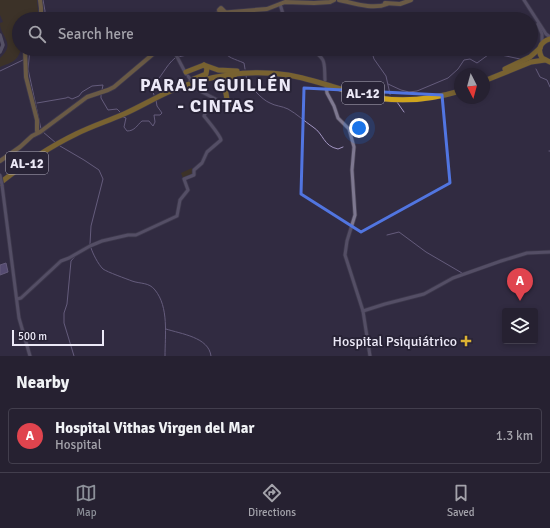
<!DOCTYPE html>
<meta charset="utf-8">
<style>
:root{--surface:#262131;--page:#322e3d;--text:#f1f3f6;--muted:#a4a3ab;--line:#423e4d;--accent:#8c9099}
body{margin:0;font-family:Signika,sans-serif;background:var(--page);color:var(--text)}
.controls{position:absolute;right:12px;bottom:12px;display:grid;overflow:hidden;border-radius:4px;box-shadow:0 2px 6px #0003}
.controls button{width:36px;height:36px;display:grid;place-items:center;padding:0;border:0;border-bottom:1px solid var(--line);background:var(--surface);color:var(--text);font:20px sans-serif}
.compass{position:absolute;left:454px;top:68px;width:36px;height:36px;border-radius:50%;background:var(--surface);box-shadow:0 2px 6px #0003;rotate:174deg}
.scale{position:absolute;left:12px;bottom:10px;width:92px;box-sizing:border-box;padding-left:4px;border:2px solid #ece9f7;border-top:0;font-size:11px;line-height:14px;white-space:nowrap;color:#ece9f7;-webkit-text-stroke:3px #282336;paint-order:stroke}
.you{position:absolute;left:359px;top:128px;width:14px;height:14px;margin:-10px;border:3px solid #fff;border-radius:50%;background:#1a73e8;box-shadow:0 0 0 6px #1a73e833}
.badge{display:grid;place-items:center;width:26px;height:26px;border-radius:50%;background:var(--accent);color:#fff;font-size:13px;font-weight:700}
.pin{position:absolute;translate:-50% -33px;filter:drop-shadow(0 1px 2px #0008)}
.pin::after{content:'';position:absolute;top:21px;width:14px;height:12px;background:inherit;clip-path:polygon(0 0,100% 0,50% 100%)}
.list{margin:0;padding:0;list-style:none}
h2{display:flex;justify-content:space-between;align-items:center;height:52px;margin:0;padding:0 16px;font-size:17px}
h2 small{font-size:13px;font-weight:400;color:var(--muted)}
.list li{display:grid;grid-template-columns:26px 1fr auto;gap:12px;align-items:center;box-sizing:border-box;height:56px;margin:0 8px 8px;padding:0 8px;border:1px solid var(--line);border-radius:4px}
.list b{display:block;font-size:15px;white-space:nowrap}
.list p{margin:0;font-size:13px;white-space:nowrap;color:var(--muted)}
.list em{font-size:13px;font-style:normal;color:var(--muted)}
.icon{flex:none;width:22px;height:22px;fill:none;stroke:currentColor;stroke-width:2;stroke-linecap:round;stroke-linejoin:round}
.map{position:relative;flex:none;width:550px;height:356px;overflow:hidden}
.search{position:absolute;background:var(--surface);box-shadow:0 2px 6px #0003;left:12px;right:12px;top:12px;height:44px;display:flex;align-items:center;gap:10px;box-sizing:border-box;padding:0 14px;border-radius:22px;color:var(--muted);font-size:15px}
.sheet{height:116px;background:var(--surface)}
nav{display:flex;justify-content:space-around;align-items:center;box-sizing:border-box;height:56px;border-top:1px solid var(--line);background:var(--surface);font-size:11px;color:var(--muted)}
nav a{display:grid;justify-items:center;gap:2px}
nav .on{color:var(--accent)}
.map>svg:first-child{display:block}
.green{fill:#4a3a09}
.water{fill:#8271ab;stroke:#a295c2}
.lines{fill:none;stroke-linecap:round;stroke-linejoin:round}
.stream{stroke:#a295c2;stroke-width:1}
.taxiway{stroke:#827e90;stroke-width:3.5}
.minor-casing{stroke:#4c4759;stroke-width:4.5}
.major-casing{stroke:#4c4759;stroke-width:5.5}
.highway-casing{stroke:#4c4759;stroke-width:6}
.minor{stroke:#7e7890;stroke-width:3}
.major{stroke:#af924b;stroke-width:4}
.highway{stroke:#cfa41d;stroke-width:5}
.minor-bridge-casing{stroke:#4c4759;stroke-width:4.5;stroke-linecap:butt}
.minor-bridge{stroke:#7e7890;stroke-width:3}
.marked{fill:none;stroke:#5175e0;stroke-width:3;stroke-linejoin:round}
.poi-dot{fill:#dcb233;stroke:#282336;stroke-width:1.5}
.labels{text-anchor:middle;stroke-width:4;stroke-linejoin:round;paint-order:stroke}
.shield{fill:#282336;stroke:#b1aebd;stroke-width:1}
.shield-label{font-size:13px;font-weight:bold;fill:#ece9f7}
.poi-label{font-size:14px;fill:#ece9f7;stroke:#282336;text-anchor:end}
.district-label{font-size:18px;font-weight:bold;letter-spacing:1px;fill:#ece9f7;stroke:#282336}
</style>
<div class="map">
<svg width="550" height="356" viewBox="0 0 550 356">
<rect width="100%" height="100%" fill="#322c41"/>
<g class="green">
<path d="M0 0H37L38 12 37 19H19V49H21C17 62 12 62 0 67V58C17 43 0 37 0 23L3 22 0 15Z"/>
<path d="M192 168 194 174 183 178 181 173Z"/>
</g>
<path class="water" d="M6 263 8 272 0 275V265Z"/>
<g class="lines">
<g class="stream">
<path d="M43 0 45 11 44 19"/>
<path d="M30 49 28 69 41 129"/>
<path d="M221 49C227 58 235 59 244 63L245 69"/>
<path d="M371 49 374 59 386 76 390 94"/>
<path d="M178 57 187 55 190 49"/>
<path d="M536 69 540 77 547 80 550 87"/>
<path d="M0 71 23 60"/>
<path d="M246 76C247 84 262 100 270 103 275 106 282 106 288 109 297 114 304 121 313 127 324 134 323 146 338 149L343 147"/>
<path d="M388 84 401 90 409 92 417 91 448 78 458 69 464 60 470 59 477 63 488 55 492 53 520 59"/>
<path d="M101 93V98L108 110 117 109 120 112"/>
<path d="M154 95 151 86C162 78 165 66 175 58"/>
<path d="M397 102 404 112"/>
<path d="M37 103 66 98 68 97 72 99 79 96 82 92 92 86 103 85 102 90"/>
<path d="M123 117 126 118 124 127 127 131C135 131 137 125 142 121H149L153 126 155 122 154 115H160L162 113 157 106 156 100"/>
<path d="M43 132 56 143"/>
<path d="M60 146 84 160 99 170 103 179 91 226 90 244"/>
<path d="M549 151H550"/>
<path d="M387 235 399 232 426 252 462 273"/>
<path d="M91 248C93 254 98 264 103 269 107 272 127 279 132 281 140 284 149 282 155 290 169 307 165 335 165 356"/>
<path d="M166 329C181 334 209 337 211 356"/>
<path d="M74 356 64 323V313L67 304 71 261 76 255"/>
</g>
<path class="taxiway" d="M0 35 3 45 0 52"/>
<defs>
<g id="minor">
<path d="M524 0 546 34 550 37"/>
<path d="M280 4 283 14 288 19"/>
<path d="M538 24 542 34V44"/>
<path d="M173 49 186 74"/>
<path d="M311 49C327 60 324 62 325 80"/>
<path d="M195 86 202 92 225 104"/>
<path d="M326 86 327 93 334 106 338 118 349 129 354 147 352 170 355 215 347 241 345 255 363 311 370 356"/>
<path d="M2 185 19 318 30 356"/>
<path d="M17 299 21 298 61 261 69 258 90 246 102 241 128 235H136L177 216 180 200 188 190 184 179 194 175V170L202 163 207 152 221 140C220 135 208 121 204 116L212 98"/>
<path d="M363 311 385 304 424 294 453 278 501 261 527 253 550 252"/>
</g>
<g id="major">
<path d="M40 0 41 8V19"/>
<path d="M339 0C353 3 373 10 387 4"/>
<path d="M385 3 400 4 411 0"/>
<path d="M219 10 221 8 225 12"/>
<path d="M204 19 219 13 267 9 285 2 314 3 330 2 334 0"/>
<path d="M25 49 26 77 37 120V131"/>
<path d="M0 161 20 147 32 136 40 132 87 97 108 90 114 87 159 49"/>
</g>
<g id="highway">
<path d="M550 39C540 42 537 50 542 58L550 62"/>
<path d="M505 69 530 57 540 48"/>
<path d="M186 72 204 65 218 70 237 71"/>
<path d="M191 80 206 74 207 68 204 65"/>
<path d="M484 81 531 62 545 60"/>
<path d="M228 105 225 88 227 80 234 76"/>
<path d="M0 183C24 164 49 147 76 134 92 126 108 121 124 114 140 107 156 97 173 90 209 75 250 69 288 75 312 79 335 88 358 94 392 103 427 101 460 91"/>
</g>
</defs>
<use href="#minor" class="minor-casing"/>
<use href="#major" class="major-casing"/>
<use href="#highway" class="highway-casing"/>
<use href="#minor" class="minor"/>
<use href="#major" class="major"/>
<use href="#highway" class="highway"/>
<defs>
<g id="minor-bridge">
<path d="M188 76 195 86"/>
<path d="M0 175 2 185"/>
</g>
</defs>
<use href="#minor-bridge" class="minor-bridge-casing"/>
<use href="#minor-bridge" class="minor-bridge"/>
</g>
<path d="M0 0H550V356H0ZM304 88 442 95 450 183 361 232 301 194Z" fill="#322c41" fill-opacity=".55" fill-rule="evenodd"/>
<path class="marked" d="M304 88 442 95 450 183 361 232 301 194Z"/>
<path class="poi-dot" d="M464 335h4v4h4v4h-4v4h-4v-4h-4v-4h4z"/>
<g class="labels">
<g class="shield">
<rect x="342" y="82" width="42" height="22" rx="3"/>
<rect x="6" y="152" width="42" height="22" rx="3"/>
</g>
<g class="shield-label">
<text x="363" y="98">AL-12</text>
<text x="27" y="168">AL-12</text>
</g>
<g class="poi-label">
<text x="457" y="346">Hospital Psiquiátrico</text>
</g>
<g class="district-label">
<text x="216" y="91">PARAJE GUILLÉN<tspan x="216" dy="21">- CINTAS</tspan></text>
</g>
</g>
</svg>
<div class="controls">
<button><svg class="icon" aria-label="layers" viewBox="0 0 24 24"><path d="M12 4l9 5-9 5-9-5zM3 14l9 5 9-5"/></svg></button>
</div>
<svg class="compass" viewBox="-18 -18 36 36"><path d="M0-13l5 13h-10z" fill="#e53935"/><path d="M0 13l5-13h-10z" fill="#a4a3ab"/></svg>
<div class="scale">500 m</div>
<div class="you"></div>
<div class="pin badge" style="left:520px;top:301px;background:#e0444e">A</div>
<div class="search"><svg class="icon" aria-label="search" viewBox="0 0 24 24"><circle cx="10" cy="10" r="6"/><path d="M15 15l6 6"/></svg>Search here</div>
</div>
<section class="sheet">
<h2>Nearby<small></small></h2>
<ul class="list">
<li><span class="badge" style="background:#e0444e">A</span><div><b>Hospital Vithas Virgen del Mar</b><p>Hospital</p></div><em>1.3 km</em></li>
</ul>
</section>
<nav>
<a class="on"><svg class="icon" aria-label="map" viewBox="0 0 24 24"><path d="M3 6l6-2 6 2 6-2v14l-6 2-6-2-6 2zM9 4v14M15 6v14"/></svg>Map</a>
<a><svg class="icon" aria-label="directions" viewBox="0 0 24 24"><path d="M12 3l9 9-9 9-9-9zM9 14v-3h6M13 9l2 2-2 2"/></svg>Directions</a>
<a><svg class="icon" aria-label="saved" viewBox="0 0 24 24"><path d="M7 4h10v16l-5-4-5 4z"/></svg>Saved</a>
</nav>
